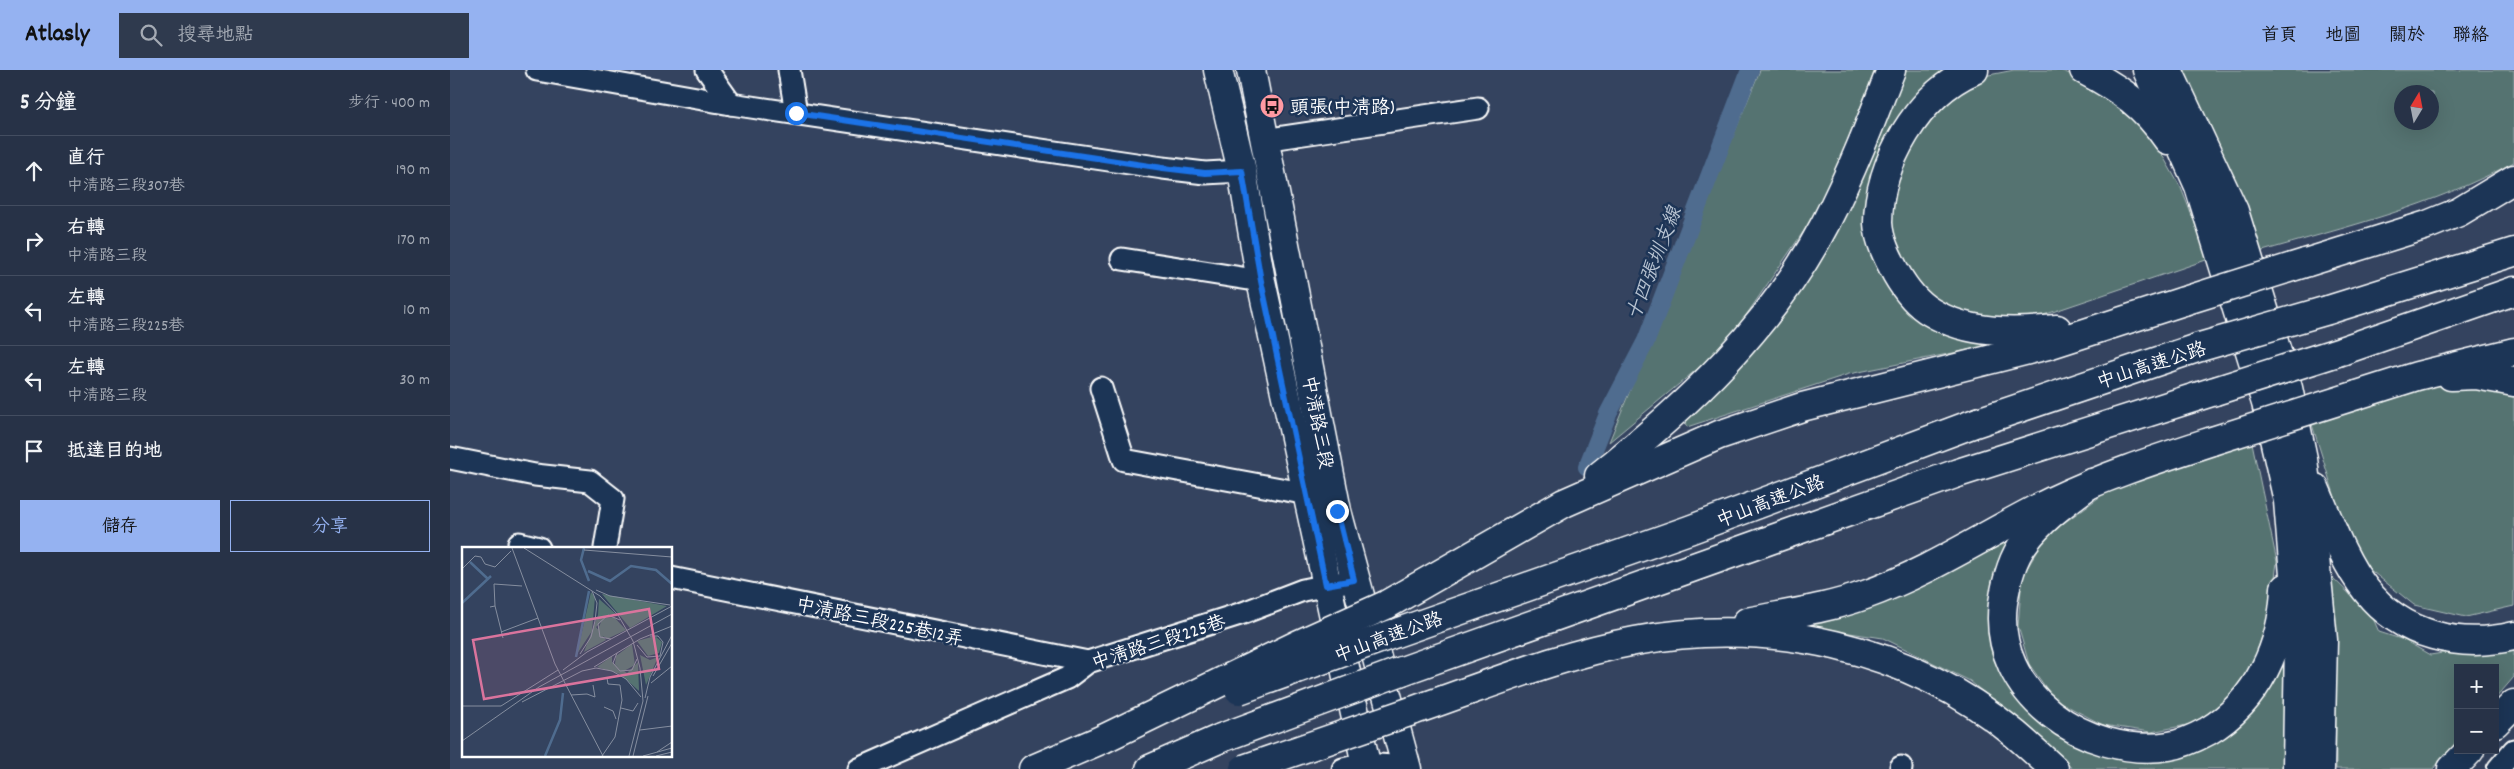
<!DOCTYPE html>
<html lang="zh-TW">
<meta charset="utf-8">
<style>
:root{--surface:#273247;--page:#2f3a4e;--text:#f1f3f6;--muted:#a4aab4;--line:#434d60;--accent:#95b2f1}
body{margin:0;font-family:Dekko,"LXGW WenKai TC",sans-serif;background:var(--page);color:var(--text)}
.controls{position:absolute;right:15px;bottom:15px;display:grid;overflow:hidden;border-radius:0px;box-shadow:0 5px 20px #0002}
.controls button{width:45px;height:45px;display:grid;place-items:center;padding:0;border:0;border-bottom:1px solid var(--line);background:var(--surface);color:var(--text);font:25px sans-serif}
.compass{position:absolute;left:1944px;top:15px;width:45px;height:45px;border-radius:50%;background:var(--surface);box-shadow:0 5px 20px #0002;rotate:10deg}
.stop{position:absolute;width:15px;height:15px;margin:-11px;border:4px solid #1a73e8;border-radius:50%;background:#fff}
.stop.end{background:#1a73e8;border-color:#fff;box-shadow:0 1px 5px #0008}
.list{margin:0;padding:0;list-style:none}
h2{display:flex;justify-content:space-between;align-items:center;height:65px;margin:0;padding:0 20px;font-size:21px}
h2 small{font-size:16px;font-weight:400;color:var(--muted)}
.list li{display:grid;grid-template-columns:32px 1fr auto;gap:15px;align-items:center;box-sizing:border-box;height:70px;padding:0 20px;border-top:1px solid var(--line)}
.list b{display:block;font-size:19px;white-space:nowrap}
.list p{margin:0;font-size:16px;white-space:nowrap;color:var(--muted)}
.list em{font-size:16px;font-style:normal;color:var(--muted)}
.actions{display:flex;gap:10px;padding:15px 20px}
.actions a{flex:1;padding:11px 0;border:1px solid var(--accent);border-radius:0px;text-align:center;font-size:18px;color:var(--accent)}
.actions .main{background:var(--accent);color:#111}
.icon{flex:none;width:28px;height:28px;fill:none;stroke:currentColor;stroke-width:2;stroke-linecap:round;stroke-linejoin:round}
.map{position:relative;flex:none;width:2064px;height:699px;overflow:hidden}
header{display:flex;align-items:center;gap:30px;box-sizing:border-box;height:70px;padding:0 25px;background:var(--accent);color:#111}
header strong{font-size:24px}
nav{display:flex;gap:28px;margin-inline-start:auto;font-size:18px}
.search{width:350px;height:45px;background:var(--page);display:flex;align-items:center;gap:12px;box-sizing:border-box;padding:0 18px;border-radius:0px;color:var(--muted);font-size:19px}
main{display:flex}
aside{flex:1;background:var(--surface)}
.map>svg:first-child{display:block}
.green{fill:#557371;stroke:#aab9b8;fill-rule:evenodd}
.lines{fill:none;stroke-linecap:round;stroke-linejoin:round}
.canal{stroke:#4f6c8f;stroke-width:18}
.minor-casing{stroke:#fff;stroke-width:25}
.major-casing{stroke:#fff;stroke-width:31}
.highway-casing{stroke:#fff;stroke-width:31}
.minor{stroke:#1d3557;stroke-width:21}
.major{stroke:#1d3557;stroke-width:28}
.highway{stroke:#1d3557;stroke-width:28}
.highway-bridge-casing{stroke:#fff;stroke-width:31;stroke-linecap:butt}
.highway-bridge{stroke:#1d3557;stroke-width:28}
.route{stroke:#1a73e8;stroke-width:6}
.labels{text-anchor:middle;stroke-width:5;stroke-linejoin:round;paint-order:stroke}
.poi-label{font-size:19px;fill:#fff;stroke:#1d3557;text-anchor:start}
.street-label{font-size:19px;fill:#fff;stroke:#1d3557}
.water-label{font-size:20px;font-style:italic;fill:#b9c4d2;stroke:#1d3557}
.inset-river{fill:none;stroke:#4f6c8f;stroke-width:2.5}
.inset-road{fill:none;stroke:#858e9f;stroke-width:1}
.view{fill:#da749d;fill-opacity:0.15;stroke:#da749d;stroke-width:2.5}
.inset-edge{fill:none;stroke:#fff;stroke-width:2.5}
</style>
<header>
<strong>Atlasly</strong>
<div class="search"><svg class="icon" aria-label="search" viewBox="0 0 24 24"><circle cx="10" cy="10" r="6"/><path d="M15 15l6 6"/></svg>搜尋地點</div>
<nav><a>首頁</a><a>地圖</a><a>關於</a><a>聯絡</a></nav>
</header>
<main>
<aside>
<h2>5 分鐘<small>步行 · 400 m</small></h2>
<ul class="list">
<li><svg class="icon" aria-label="ahead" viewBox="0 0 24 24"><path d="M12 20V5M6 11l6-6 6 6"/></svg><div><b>直行</b><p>中清路三段307巷</p></div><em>190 m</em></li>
<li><svg class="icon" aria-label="right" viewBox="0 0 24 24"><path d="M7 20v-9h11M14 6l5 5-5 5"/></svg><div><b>右轉</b><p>中清路三段</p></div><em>170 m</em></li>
<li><svg class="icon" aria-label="left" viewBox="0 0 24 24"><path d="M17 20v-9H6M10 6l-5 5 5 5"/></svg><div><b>左轉</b><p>中清路三段225巷</p></div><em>10 m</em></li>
<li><svg class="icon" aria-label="left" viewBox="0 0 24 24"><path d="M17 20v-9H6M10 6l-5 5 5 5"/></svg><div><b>左轉</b><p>中清路三段</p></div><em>30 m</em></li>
<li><svg class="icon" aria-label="arrive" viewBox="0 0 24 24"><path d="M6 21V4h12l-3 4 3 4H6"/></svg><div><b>抵達目的地</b></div></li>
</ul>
<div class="actions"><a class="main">儲存</a><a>分享</a></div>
</aside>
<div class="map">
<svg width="2064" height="699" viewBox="0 0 2064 699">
<rect width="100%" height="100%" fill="#34435f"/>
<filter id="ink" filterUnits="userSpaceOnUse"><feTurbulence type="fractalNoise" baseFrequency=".02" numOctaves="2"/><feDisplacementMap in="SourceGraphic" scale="10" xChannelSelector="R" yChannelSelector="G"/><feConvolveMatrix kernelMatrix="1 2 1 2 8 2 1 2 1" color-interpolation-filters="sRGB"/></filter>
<g filter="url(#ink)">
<g class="green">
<path d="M1310 0H1425L1373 133 1275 276 1159 372Z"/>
<path d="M1455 0H1516L1444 66 1429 195 1542 275 1399 304 1237 357 1233 349 1262 321 1348 226 1397 134 1434 38Z"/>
<path d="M1564 0H1610L1652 17 1695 55 1731 118 1759 189 1567 254 1489 241 1442 196 1439 103 1472 49 1524 8Z"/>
<path d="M1732 0H2064V92C1984 136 1896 157 1809 182ZM1952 22H1982V52H1952Z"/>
<path d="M1980 310 2064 318V536L2016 547 1964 535 1904 487 1859 345Z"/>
<path d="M1801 368 1827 492 1821 540 1799 605 1757 651 1701 662 1653 655 1604 629 1579 594 1568 556 1572 507 1596 466 1688 399Z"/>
<path d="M1551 467 1557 474 1541 527 1543 567 1627 673 1753 678 1840 576 1834 699H1623L1520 611 1433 568 1360 557 1359 548Z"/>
<path d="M1878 503 1922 546 1929 562 1954 570 1980 585 2064 572V607L2045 629V598H2008V671L1983 699H1886L1885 582Z"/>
</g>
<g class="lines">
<path class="canal" d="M1137 397 1158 344 1196 271 1300 0"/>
<defs>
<g id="minor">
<path d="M87 0 281 34 713 98 755 103 792 101"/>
<path d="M257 0 281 34"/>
<path d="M339 0 346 43"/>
<path d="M813 70 1028 38"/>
<path d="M672 189 811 211"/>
<path d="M651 318 674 390 858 424"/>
<path d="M0 388 85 405 140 411 163 429 155 478"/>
<path d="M69 473 89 478"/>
<path d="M221 508 638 592"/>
<path d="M409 699 617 608 638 592 793 543 853 520 904 510"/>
<path d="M893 699 915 694 956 697"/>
<path d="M1451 699V697"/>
<path d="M2048 699 2064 680"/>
</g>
<g id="major">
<path d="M768 0 792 101 811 211 917 699"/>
<path d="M801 0 887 441 957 699"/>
</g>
<g id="highway">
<path d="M1524 0C1468 24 1428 93 1428 153 1429 171 1438 188 1446 203 1454 217 1467 234 1481 242 1519 265 1566 263 1607 259"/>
<path d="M1634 0C1670 19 1695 36 1718 70"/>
<path d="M1697 0 1749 116 1816 333 1838 431 1849 567 1847 699"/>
<path d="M1718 0 1784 141 1838 318 1853 389 1865 488 1873 570 1870 699"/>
<path d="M1855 193 1977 155 2009 142 2064 109"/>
<path d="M1878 240 2064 182"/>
<path d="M1891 281 2064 221"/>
<path d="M2001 306 2026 305 2064 312"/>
<path d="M1907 325 1967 306 2064 282"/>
<path d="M1149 406C1238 335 1322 256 1375 154 1401 104 1421 52 1441 0"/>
<path d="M1641 413C1617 431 1592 448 1574 473 1562 489 1556 513 1553 533 1541 624 1637 689 1719 676 1732 674 1747 667 1758 661 1808 631 1833 575 1835 518"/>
<path d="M1865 418C1880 453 1893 491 1916 520 1952 566 2010 579 2064 566"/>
<path d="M936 535 1114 433 1269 365 1352 337 1598 275 1734 231"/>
<path d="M1297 552C1336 544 1377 539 1415 525 1482 501 1539 462 1602 431 1654 406 1707 389 1762 371"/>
<path d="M943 564 1239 460 1525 353 1750 277"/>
<path d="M952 601 1508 403 1765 321"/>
<path d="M962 641C1035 616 1109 585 1185 571 1318 546 1459 576 1565 664 1578 675 1591 687 1604 699"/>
<path d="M2045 653 2064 634"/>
<path d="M583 699 653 669"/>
<path d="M700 699 771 668"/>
<path d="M2002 699 2020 680"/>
</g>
</defs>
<use href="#minor" class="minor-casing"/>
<use href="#major" class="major-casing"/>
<use href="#highway" class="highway-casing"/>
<use href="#minor" class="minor"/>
<use href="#major" class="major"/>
<use href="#highway" class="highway"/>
<defs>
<g id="highway-bridge">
<path d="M1734 231 1855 193"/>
<path d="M1750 277 1878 240"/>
<path d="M1765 321 1891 281"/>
<path d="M1762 371 1907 325"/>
<path d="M789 620 943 564"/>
<path d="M771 668 952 601"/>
<path d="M653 669 847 575 936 535"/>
<path d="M794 699 962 641"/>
</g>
</defs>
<use href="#highway-bridge" class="highway-bridge-casing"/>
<use href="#highway-bridge" class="highway-bridge"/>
</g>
</g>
<g class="lines" filter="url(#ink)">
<path class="route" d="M346 43 713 98 755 103 792 101 811 211 876 515 904 510 887 441"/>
</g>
<defs>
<symbol id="bus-disc" viewBox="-11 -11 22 22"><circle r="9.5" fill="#ff9aa2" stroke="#1d3557"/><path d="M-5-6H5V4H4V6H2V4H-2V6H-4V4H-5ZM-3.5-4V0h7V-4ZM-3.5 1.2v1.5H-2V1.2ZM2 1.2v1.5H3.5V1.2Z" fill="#111"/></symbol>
</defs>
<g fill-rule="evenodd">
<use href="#bus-disc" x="808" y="22" width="28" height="28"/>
</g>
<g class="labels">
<g class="poi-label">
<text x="840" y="43">頭張(中清路)</text>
</g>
<g class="street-label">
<text transform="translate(1701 294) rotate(-18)" y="7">中山高速公路</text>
<text transform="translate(869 352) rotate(79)" y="7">中清路三段</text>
<text transform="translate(1320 430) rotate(-21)" y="7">中山高速公路</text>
<text transform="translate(430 550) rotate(12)" y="7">中清路三段225巷12弄</text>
<text transform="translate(938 566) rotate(-20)" y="7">中山高速公路</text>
<text transform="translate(708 571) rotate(-18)" y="7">中清路三段225巷</text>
</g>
<g class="water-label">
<text transform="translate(1203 193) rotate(-69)" y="7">十四張圳支線</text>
</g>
</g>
<g transform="translate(12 477)">
<rect width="210" height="210" fill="#34435f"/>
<path d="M129 45 133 50 130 84 115 107ZM140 47 205 59 168 81ZM137 52 154 67 146 68 134 80 144 93 122 105 136 68ZM152 70 164 83 145 92 135 84 141 71ZM193 89 200 95 197 106 186 109 175 94ZM170 97 173 118 162 124 153 117 154 109ZM178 108 188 113 196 110 184 138ZM150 109V115L165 126 176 115 177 144 158 127 135 120Z" fill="#557371"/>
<path class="inset-river" d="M122 1 119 13 127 34M8 15 26 32M126 24 148 34 169 19 194 23 210 37M0 56 29 29M114 110 127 44M83 209 98 173 101 146"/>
<path class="inset-road" d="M50 1 93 117 141 209M62 1 138 49 156 68 171 94 178 121 181 154 167 209M122 3 210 10M0 22 13 9 19 10 23 17 33 20 49 4M134 43 148 49 208 58M33 59 41 91M28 60 33 59 32 37 60 39M39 85 76 71M149 92 138 90 136 77 146 68 158 73M175 98 185 110 198 109 201 95 196 89H188M155 106 151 116 158 124 170 123 175 112M118 107 129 90 133 74 135 56 130 44M132 120 178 92 210 79M101 123 125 105 210 59M191 129 210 96M189 136 210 119M109 148 125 147 133 150 131 138M183 151 188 130 210 88M60 155 120 124 134 121 150 124 164 132 179 150M0 159H39L96 123M142 160 151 164 154 172M159 161 171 164 176 156M178 183 210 179M0 194 77 140 210 67M195 205 210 195M140 209 153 190 160 153 158 138 146 137 145 131M171 209 186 149M181 209 210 201M194 209 210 205"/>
<path class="view" d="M187 62 197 122 22 152 11 93Z"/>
<rect width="210" height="210" class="inset-edge"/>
</g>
</svg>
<div class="controls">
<button>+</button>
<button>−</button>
</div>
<svg class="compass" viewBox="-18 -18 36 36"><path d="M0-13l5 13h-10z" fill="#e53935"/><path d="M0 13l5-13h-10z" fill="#a4aab4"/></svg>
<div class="stop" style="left:346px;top:43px"></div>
<div class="stop end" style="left:887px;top:441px"></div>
</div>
</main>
